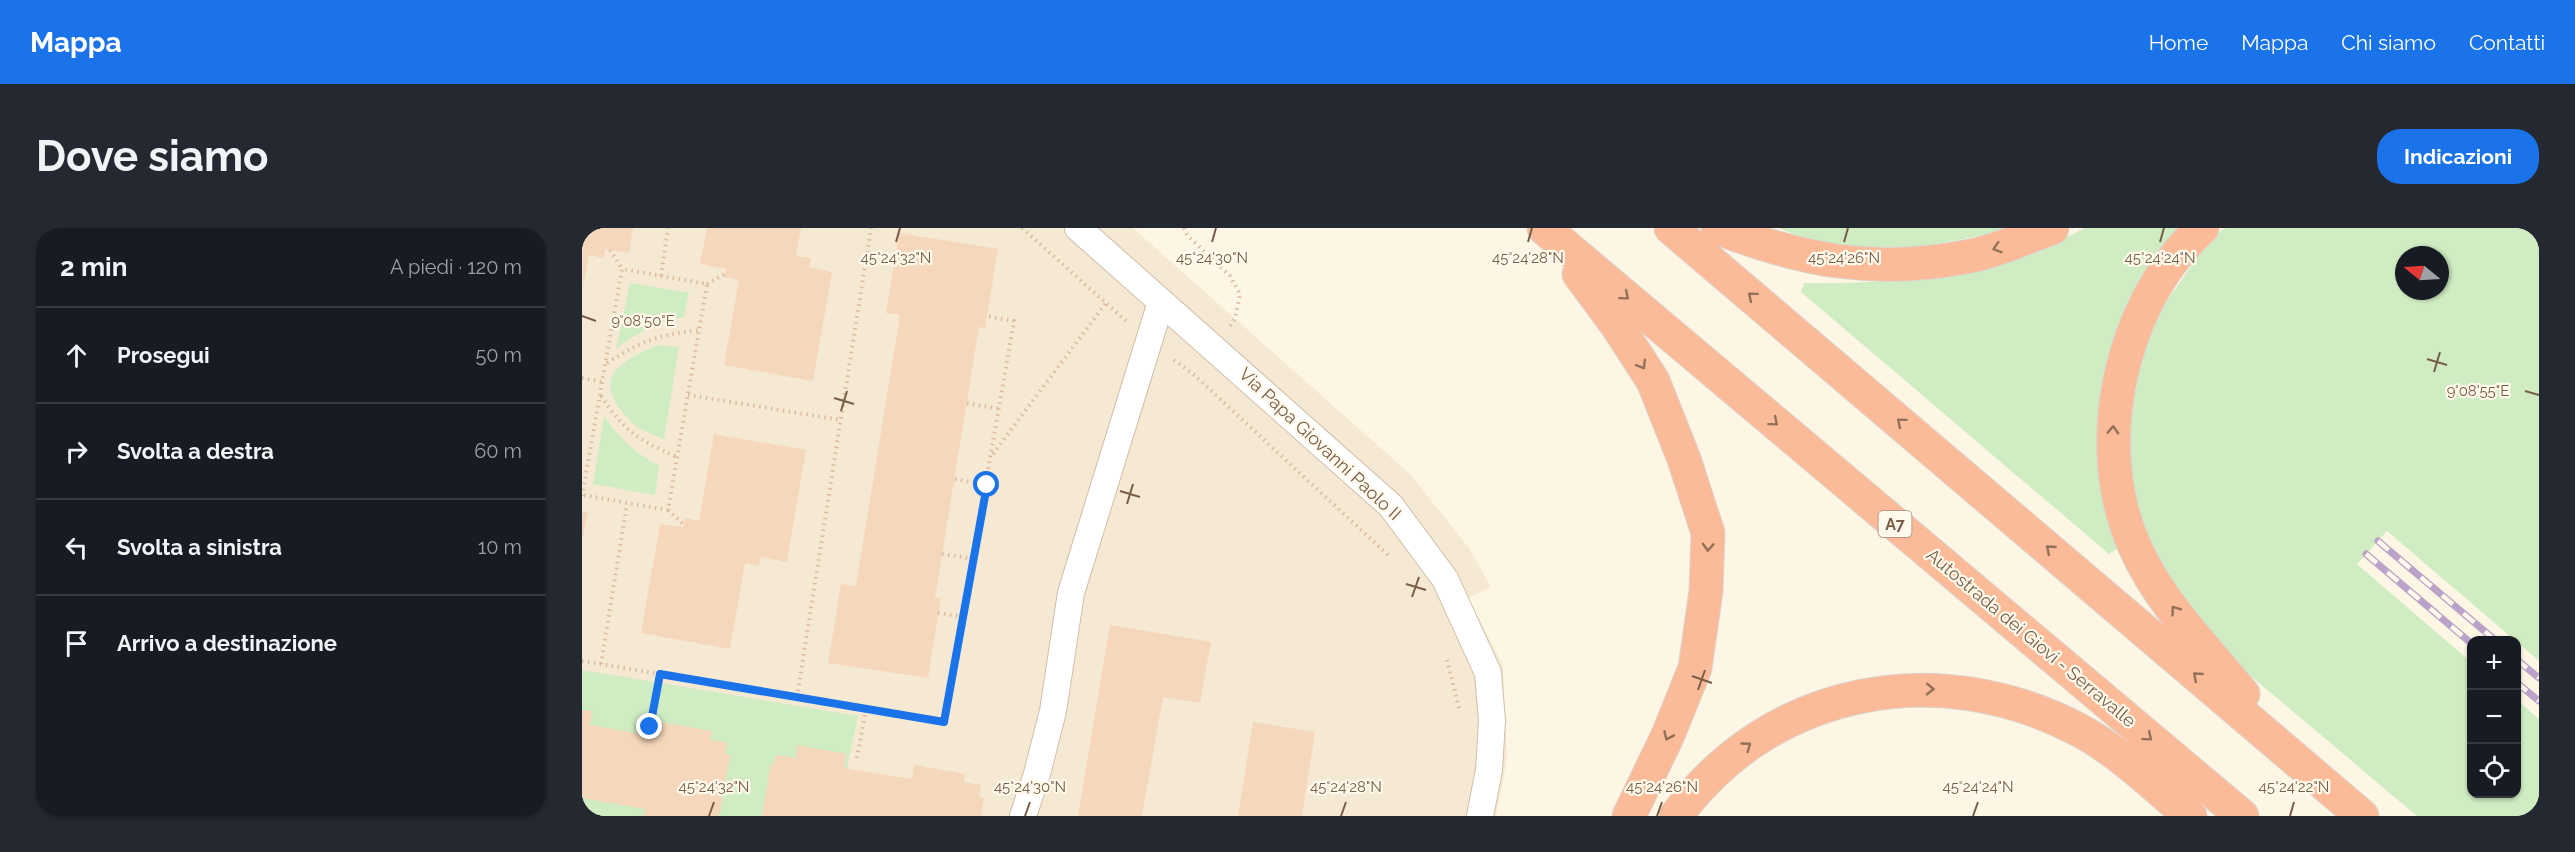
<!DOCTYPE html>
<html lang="it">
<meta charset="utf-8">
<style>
:root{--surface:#171b24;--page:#242831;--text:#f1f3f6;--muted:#9ea1a6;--line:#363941;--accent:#1a73e8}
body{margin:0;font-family:Raleway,sans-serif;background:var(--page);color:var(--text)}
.controls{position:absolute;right:18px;bottom:18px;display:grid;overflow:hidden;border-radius:12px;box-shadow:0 2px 4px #0004}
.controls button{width:54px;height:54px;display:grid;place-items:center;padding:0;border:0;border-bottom:2px solid var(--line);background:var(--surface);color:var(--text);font:30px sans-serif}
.compass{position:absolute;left:1813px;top:18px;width:54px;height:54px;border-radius:50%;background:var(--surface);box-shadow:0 2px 4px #0004;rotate:288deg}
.stop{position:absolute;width:18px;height:18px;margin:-14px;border:4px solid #1a73e8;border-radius:50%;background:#fff}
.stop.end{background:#1a73e8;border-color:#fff;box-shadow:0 2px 6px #0008}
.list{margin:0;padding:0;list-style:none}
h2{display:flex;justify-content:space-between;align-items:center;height:78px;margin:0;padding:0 24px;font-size:26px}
h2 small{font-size:20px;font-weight:400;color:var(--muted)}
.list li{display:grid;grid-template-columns:39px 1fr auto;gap:18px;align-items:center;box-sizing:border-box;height:96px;padding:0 24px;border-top:2px solid var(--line)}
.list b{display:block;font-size:22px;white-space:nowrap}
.list em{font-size:20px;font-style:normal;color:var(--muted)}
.icon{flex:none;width:33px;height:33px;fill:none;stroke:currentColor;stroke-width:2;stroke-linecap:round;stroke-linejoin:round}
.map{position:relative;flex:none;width:1957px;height:588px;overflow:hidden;border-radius:24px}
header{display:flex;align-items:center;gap:36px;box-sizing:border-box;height:84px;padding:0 30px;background:var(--accent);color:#fff}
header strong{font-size:28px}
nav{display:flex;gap:33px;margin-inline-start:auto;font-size:21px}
.intro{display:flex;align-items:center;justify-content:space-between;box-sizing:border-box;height:144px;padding:0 36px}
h1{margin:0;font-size:42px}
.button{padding:15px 27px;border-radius:24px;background:var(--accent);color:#fff;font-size:21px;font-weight:700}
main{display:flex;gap:36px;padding:0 36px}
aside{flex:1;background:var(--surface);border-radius:24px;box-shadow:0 2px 4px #0004}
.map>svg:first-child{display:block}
.residential{fill:#f6e9d3}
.green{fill:#cfecc2;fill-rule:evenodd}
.building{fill:#f5d7bb}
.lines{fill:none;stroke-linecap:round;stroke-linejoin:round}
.street-casing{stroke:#d0beaa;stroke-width:28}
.highway-casing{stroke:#dcd5cf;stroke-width:35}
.path{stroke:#dabb9d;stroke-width:4;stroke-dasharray:1.5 4.5;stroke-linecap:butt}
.street{stroke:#fff;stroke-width:26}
.highway{stroke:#fbbb98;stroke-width:33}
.rail-casing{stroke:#baa2c8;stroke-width:7}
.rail{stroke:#fff9ec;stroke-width:4.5;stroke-dasharray:14;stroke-linecap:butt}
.oneway{stroke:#927158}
.route{stroke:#1a73e8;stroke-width:8}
.ticks{fill:none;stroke:#785e48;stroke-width:2}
.labels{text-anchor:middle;stroke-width:4.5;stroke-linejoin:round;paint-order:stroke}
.shield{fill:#fff9ec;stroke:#a08c79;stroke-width:1.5}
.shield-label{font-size:16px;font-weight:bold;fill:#785e48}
.street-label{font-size:18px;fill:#785e48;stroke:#fff9ec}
.ticks-label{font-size:15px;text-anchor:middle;fill:#785e48;stroke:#fff9ec;stroke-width:4.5;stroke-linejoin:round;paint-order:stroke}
</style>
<header>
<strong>Mappa</strong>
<nav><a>Home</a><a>Mappa</a><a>Chi siamo</a><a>Contatti</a></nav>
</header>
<div class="intro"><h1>Dove siamo</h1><a class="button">Indicazioni</a></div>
<main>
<aside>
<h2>2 min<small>A piedi · 120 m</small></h2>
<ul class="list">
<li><svg class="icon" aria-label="ahead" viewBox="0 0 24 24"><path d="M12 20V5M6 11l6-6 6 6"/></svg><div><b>Prosegui</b></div><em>50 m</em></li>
<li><svg class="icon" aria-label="right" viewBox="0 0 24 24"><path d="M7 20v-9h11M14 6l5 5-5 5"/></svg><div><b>Svolta a destra</b></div><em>60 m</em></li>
<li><svg class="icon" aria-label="left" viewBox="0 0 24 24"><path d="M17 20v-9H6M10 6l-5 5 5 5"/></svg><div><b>Svolta a sinistra</b></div><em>10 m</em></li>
<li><svg class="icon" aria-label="arrive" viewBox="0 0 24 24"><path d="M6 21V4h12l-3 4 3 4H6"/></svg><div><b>Arrivo a destinazione</b></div></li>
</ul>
</aside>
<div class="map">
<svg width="1957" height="588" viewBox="0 0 1957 588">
<rect width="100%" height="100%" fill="#fef6e5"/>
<path class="residential" d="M0 0H551L828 246 887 320 909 359 886 370 921 437 925 531 914 588H0Z"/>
<g class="green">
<path d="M1197 0H1428C1356 20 1267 33 1197 0Z"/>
<path d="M1503 0H1599L1546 86 1538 319 1527 326 1219 64 1222 55C1317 57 1418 45 1503 0Z"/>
<path d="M1643 0H1957V433L1805 303 1775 336 1889 434 1890 566H1934L1935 472 1957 491V588H1835L1670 449 1625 405 1595 370 1555 290 1544 202 1559 127 1580 80 1628 11ZM1822 27H1858V63H1822Z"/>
<path d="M48 55 107 65 102 89C75 94 56 104 34 121Z"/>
<path d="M75 117 97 119 82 211C74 208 64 204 57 200 43 190 19 162 32 145 42 131 60 124 75 117Z"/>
<path d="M22 188C37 210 53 225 77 238L73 267 11 256Z"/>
<path d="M0 442 276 488 265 540H262L264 526 216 518 214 530 194 527 192 536 189 535 180 588H0Z"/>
</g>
<g class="building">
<path d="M0 0H51L47 25 23 21 22 30 7 27 1 61Z"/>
<path d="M125 0H219L214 28 229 30 227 39 250 44 231 153 142 137 157 52 142 49 144 41 118 36Z"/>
<path d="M317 5 416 21 403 100 397 99 353 370H359L346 450 246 435 259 356 274 358 318 87 304 85Z"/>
<path d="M132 206 224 222 205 334 179 329 177 338 163 335 148 421 59 405 78 296 101 299 103 290 117 293Z"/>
<path d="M0 283 6 284 1 309H0Z"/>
<path d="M528 397 629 414 618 475 581 469 560 588H496Z"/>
<path d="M0 482 11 483 8 497 76 509 78 494 130 503 128 512 145 514 143 526 148 527 138 586 135 588H62L63 581 0 570Z"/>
<path d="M671 494 733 504 720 588H656Z"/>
<path d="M215 517 264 526 262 540 330 551 332 537 383 546 382 554 399 557 397 569 402 570 399 588H180L189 535 192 536 194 527 214 530Z"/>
</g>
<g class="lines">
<defs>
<g id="street">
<path d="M496 0 809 278 863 351 906 445 910 493 907 542 898 588"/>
<path d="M441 588 455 546 471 483 489 365 579 74"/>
</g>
<g id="highway">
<path d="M962 0 1660 588"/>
<path d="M1089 0 1780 588"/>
<path d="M1136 0C1221 33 1292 46 1383 29 1413 24 1442 10 1470 0"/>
<path d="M1620 0C1538 74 1507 218 1553 319 1577 374 1623 420 1661 466"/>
<path d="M997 46 1036 99 1071 153 1102 231 1126 305 1124 363 1113 440 1086 507 1047 588"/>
<path d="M1094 588C1189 458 1357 428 1497 502 1538 524 1573 558 1608 588"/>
</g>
</defs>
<use href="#street" class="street-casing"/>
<use href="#highway" class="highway-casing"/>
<g class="path">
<path d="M440 0 544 93"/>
<path d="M602 0 605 7 648 48 658 66 653 91 648 98"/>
<path d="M28 22 40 41"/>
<path d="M79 48 86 0"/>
<path d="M125 56 143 46"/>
<path d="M592 132 610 145 806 327"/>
<path d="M25 135C60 113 75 107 117 102"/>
<path d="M0 150 21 154"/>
<path d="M106 167 259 192"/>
<path d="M19 168C43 204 55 211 95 229"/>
<path d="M385 175 418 181"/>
<path d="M411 226 524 75"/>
<path d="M373 251 405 257"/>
<path d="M0 268 40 41 125 56 86 282 1 267"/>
<path d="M86 282 101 296"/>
<path d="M360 326 392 331"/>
<path d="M356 385 381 389"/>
<path d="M865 432 877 480"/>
<path d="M0 433 362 494 432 93 404 88"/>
<path d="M19 436 45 276"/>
<path d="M215 469 289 0"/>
<path d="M68 499 78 446"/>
<path d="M275 530 284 481"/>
</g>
<use href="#street" class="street"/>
<use href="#highway" class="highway"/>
<defs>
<g id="rail">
<path d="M1796 313 1913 412"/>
<path d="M1784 326 1890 416"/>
<path d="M1934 431 1957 450"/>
<path d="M1934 454 1957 473"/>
</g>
</defs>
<use href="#rail" class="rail-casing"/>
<use href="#rail" class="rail"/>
</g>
<defs><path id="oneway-chevron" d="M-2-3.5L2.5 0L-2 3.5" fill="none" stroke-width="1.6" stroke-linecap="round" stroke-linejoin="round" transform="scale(1.5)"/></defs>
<g class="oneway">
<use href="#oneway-chevron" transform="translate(1415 20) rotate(162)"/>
<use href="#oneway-chevron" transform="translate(1043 68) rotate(40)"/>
<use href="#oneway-chevron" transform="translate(1170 68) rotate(-140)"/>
<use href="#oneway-chevron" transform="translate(1060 137) rotate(58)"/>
<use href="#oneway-chevron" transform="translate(1192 194) rotate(40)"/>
<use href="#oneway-chevron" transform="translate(1319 194) rotate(-140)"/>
<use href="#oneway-chevron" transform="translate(1531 202) rotate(-88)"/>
<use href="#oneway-chevron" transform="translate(1126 319) rotate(93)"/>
<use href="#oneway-chevron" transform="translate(1468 321) rotate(-139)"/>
<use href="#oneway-chevron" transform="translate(1593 382) rotate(-126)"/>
<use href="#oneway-chevron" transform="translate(1615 448) rotate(-139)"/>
<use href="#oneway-chevron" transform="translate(1348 461) rotate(1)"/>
<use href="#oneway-chevron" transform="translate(1086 508) rotate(114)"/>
<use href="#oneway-chevron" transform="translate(1566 509) rotate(40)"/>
<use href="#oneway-chevron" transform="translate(1165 518) rotate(-36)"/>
</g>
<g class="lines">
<path class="route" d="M68 499 78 446 362 494 405 257"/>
</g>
<path class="ticks" d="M314 14 318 0M630 14 634 0M946 14 950 0M1262 14 1266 0M1578 14 1582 0M0 88 14 93M1845 131 1865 137M1852 144 1858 124M1943 163 1957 167M252 170 272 176M259 183 265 163M538 263 558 269M545 276 551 256M824 356 844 362M830 369 837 349M1110 448 1130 455M1116 462 1123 442M127 588 132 574M443 588 448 574M759 588 764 574M1075 588 1080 574M1391 588 1396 574M1708 588 1712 574"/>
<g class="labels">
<rect class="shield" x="1296.5" y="283" width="33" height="26" rx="4.5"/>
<g class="shield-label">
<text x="1313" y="302">A7</text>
</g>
<g class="street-label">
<text transform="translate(738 216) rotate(43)" y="6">Via Papa Giovanni Paolo II</text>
<text transform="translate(1449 410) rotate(40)" y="6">Autostrada dei Giovi - Serravalle</text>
</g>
</g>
<g class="ticks-label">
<text x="314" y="35">45°24'32"N</text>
<text x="630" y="35">45°24'30"N</text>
<text x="946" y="35">45°24'28"N</text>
<text x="1262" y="35">45°24'26"N</text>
<text x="1578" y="35">45°24'24"N</text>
<text x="61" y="98">9°08'50"E</text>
<text x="1896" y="168">9°08'55"E</text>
<text x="132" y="564">45°24'32"N</text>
<text x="448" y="564">45°24'30"N</text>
<text x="764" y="564">45°24'28"N</text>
<text x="1080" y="564">45°24'26"N</text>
<text x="1396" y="564">45°24'24"N</text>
<text x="1712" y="564">45°24'22"N</text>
</g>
</svg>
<div class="controls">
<button>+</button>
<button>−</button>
<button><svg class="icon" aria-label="locate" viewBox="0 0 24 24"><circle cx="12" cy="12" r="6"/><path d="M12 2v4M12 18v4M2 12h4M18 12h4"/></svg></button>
</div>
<svg class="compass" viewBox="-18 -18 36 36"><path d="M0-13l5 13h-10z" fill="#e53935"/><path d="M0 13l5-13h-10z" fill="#9ea1a6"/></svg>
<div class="stop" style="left:405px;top:257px"></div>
<div class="stop end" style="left:68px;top:499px"></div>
</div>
</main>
